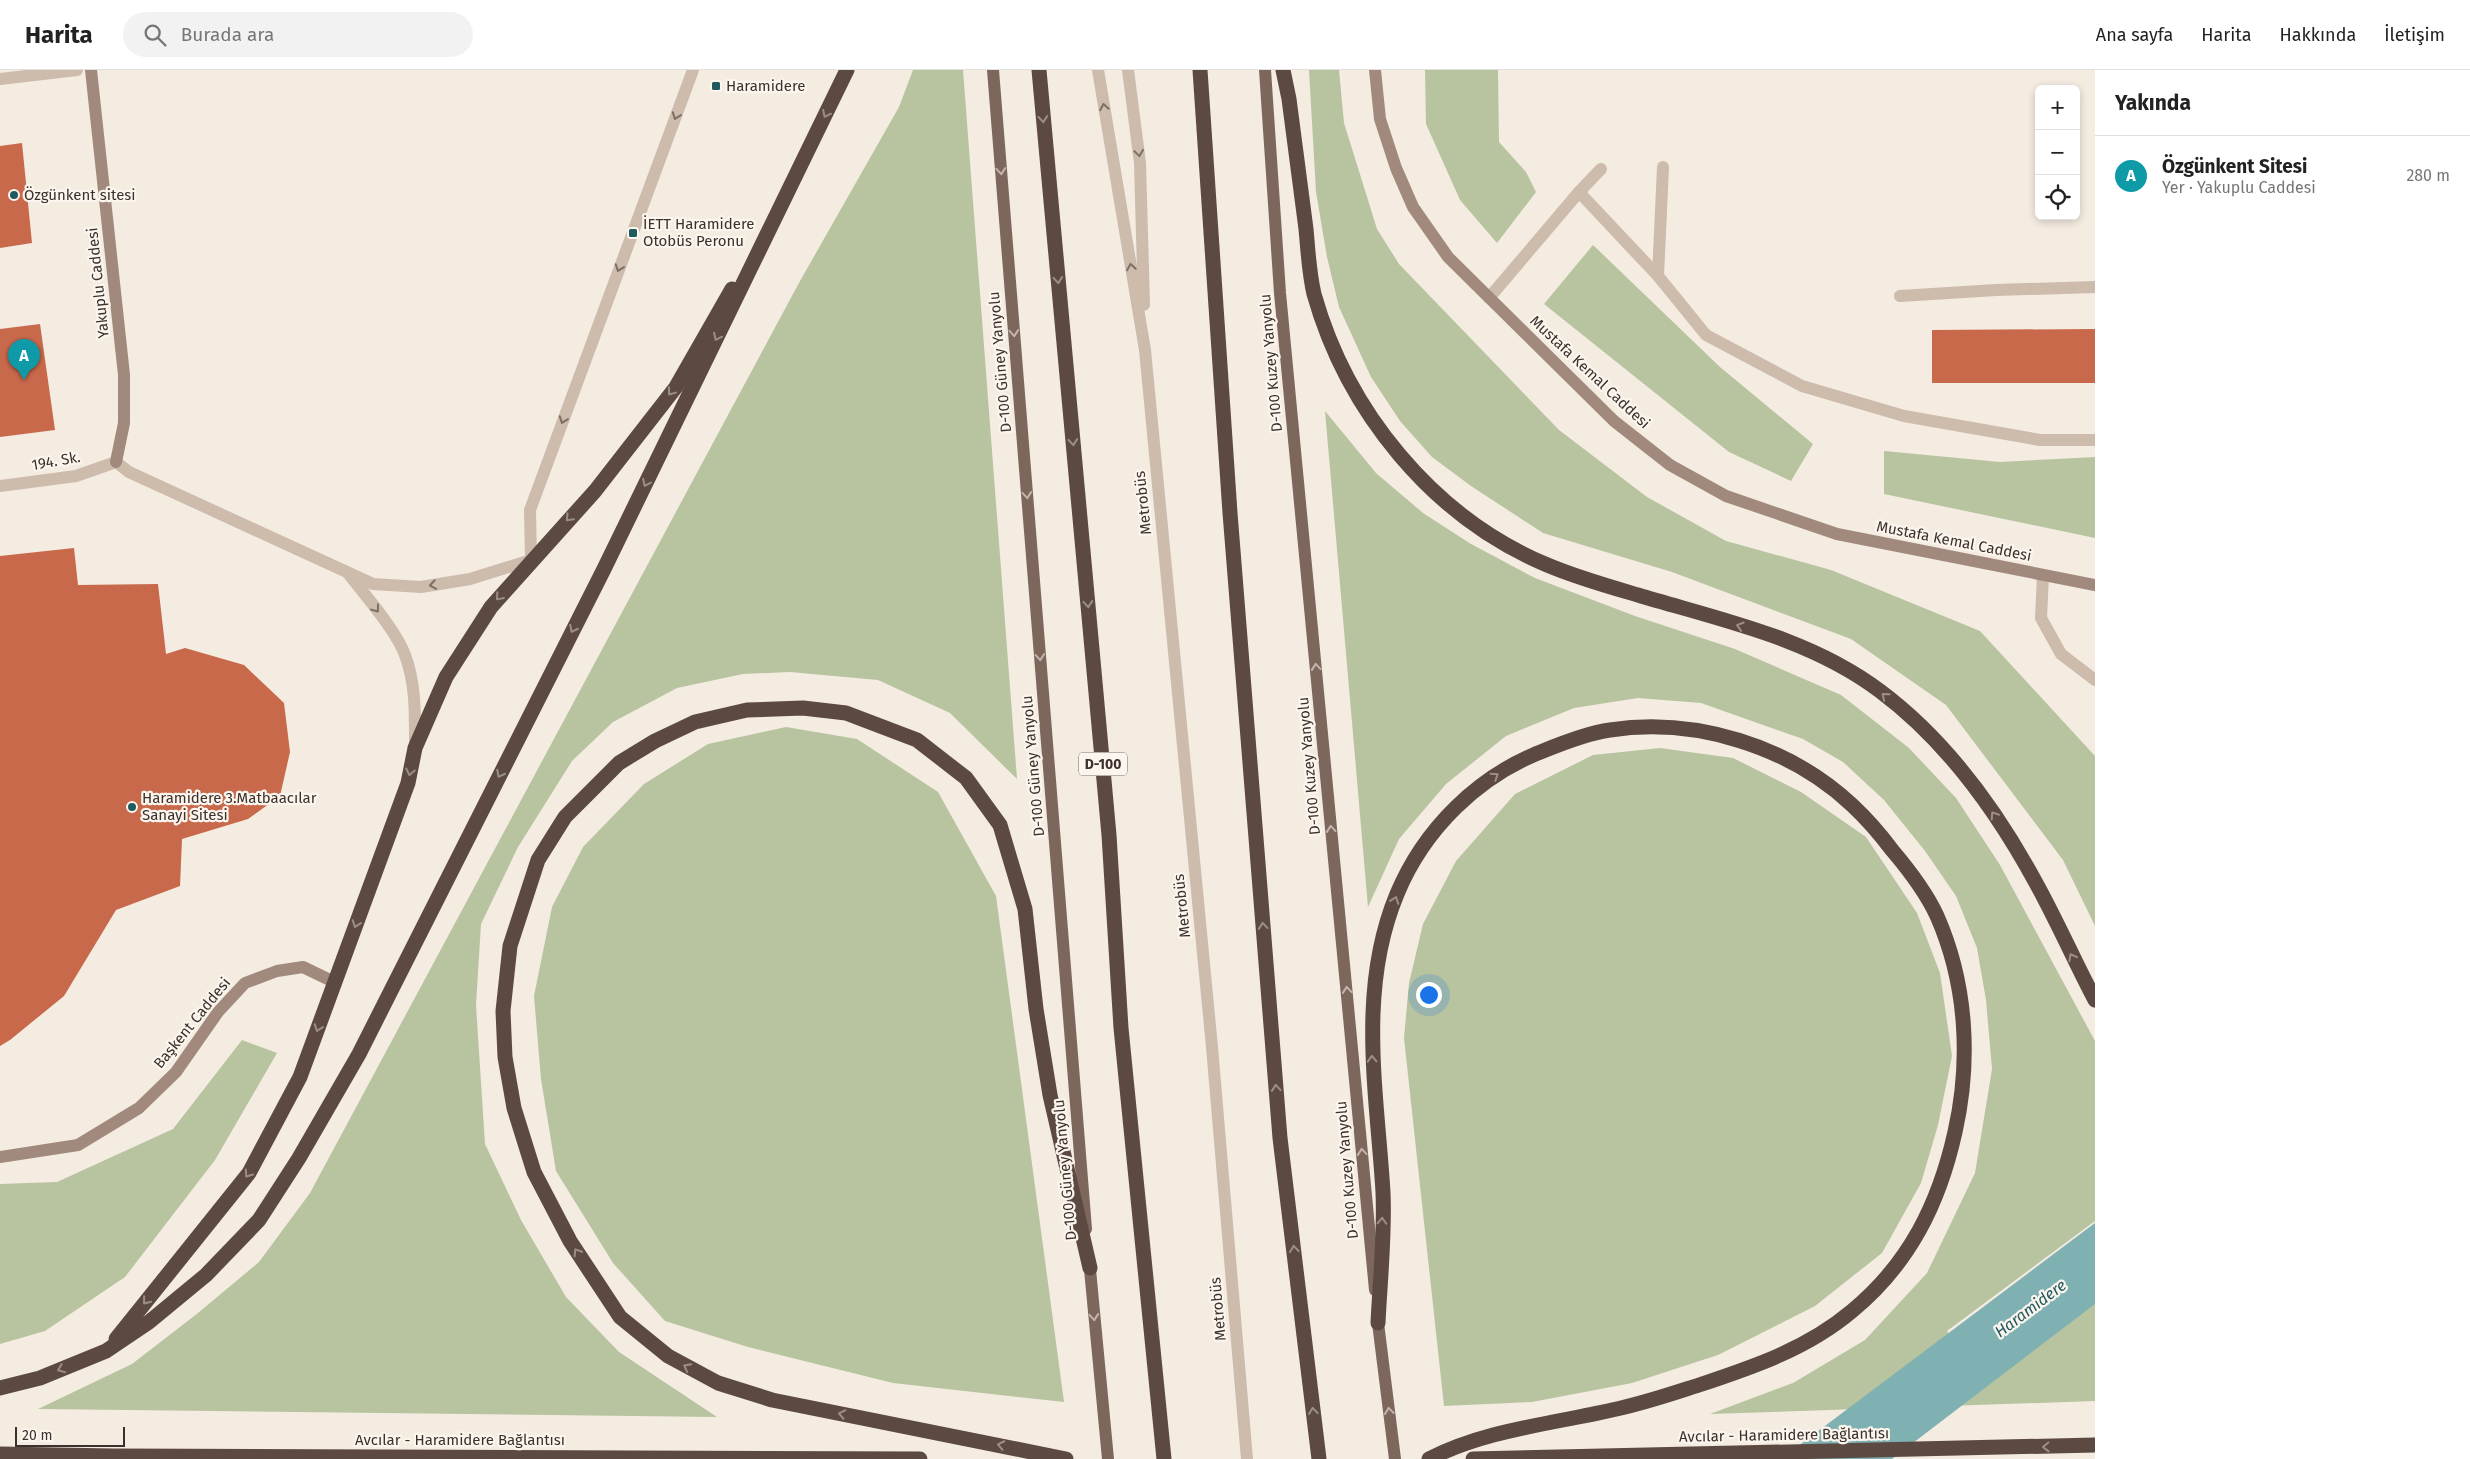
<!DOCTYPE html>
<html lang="tr">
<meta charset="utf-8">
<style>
:root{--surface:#fff;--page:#f2f2f2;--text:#222;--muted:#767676;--line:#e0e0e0;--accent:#1f5a5e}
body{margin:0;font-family:"Fira Sans",sans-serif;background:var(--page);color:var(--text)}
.controls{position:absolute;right:15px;top:15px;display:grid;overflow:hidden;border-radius:8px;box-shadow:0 2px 8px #0003}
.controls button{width:45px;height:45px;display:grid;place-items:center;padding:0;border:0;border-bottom:1px solid var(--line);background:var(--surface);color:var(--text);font:25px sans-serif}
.scale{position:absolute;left:15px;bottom:12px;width:110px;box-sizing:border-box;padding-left:5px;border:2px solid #3b302b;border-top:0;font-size:14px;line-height:18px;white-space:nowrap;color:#3b302b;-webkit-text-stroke:4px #fbf5ee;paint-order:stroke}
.you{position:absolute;left:1428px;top:924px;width:18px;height:18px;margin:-12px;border:4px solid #fff;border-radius:50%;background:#1a73e8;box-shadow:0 0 0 8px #1a73e833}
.badge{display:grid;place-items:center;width:32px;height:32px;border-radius:50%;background:var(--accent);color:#fff;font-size:16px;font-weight:700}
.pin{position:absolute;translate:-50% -41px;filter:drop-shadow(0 1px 2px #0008)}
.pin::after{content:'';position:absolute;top:26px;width:18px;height:15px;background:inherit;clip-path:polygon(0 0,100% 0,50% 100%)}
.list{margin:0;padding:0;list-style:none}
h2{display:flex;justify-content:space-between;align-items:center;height:65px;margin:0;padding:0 20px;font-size:21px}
h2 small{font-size:16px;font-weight:400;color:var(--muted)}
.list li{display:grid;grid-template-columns:32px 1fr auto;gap:15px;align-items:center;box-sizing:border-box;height:80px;padding:0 20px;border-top:1px solid var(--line)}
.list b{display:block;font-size:19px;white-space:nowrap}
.list p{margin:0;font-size:16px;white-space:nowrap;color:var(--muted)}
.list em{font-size:16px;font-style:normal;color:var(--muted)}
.icon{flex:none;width:28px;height:28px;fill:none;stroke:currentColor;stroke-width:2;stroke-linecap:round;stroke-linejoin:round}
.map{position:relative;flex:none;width:2095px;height:1389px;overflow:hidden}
header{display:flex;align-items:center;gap:30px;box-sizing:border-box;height:70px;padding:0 25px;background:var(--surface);border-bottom:1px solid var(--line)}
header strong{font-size:24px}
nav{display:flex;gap:28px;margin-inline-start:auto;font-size:18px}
.search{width:350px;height:45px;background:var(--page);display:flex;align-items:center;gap:12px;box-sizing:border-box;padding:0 18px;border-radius:28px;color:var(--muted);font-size:19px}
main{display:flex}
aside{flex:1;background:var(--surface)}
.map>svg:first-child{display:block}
.green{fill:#b8c4a0}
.water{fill:#7fb0b2}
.building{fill:#c8694b}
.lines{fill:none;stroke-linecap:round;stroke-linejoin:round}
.lane{stroke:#cdbbac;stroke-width:12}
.street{stroke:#cdbbac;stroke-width:12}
.secondary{stroke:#a18a7d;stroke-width:12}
.primary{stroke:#7d675c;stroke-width:12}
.highway{stroke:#5c4a42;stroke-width:15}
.oneway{stroke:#7d6f65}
.oneway2{stroke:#9c8e87}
.oneway3{stroke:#c2b5ac}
.poi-dot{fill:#1f5a5e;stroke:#fbf5ee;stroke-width:2}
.labels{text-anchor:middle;stroke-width:4.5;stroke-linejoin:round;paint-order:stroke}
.shield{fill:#fbf5ee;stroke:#756b66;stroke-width:1}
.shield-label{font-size:14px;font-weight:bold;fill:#3b302b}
.poi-label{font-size:15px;fill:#3b302b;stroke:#fbf5ee;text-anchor:start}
.street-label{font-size:15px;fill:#3b302b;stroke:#fbf5ee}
.water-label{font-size:16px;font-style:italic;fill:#1f5a5e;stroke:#fbf5ee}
</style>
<header>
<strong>Harita</strong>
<div class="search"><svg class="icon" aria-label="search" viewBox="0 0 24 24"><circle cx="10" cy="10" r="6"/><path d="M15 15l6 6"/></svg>Burada ara</div>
<nav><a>Ana sayfa</a><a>Harita</a><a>Hakkında</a><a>İletişim</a></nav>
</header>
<main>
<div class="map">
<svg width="2095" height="1389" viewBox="0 0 2095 1389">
<rect width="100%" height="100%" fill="#f4ebe1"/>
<g class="green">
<path d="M913 0H963L1017 709 950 643 878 610 790 602 743 604 677 618 613 652 572 691 518 777 481 854 476 935 485 1074 521 1150 566 1227 619 1282 717 1347 38 1339 132 1294 198 1243 259 1192 310 1123 800 211 899 37Z"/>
<path d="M1309 0H1339L1344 53 1377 159 1399 194 1559 360 1647 427 1726 471 1831 500 1980 561 2095 686V856L2063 790 1946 635 1851 569 1672 502 1543 463 1471 416 1432 387 1400 351 1371 307 1339 237 1327 187 1316 122Z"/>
<path d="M1425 0H1498L1499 72 1526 102 1536 122 1497 173 1460 130 1426 54Z"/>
<path d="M1593 175 1720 297 1813 374 1791 411 1729 382 1544 234Z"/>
<path d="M1325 341 1376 403 1423 443 1471 474 1535 508 1635 546 1735 579 1841 625 1909 678 1956 728 2000 795 2095 971V1151L1947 1261 1985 1313 2095 1232V1331L1710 1344 1793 1313 1865 1270 1927 1203 1975 1103 1992 999 1986 930 1977 878 1956 826 1925 781 1884 730 1843 692 1803 669 1701 633 1638 628 1574 638 1506 666 1446 714 1399 769 1368 837Z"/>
<path d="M1884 381 2000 392 2095 387V468L1884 424Z"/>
<path d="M786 657 857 669 938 722 996 826 1064 1332 893 1313 748 1277 665 1251 613 1193 556 1101 541 1009 534 926 552 837 583 777 644 714 708 674Z"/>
<path d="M1660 678 1733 688 1801 722 1866 767 1917 843 1940 903 1952 986 1938 1055 1921 1113 1882 1183 1815 1236 1718 1285 1632 1313 1532 1332 1444 1336 1404 968 1409 913 1423 854 1456 791 1515 724 1593 685Z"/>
<path d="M242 970 277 983 215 1090 125 1207 45 1261 0 1274V1114L57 1112 173 1059Z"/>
</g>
<path class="water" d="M2095 1153V1234L1892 1389H1781Z"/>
<g class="building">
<path d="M22 73 32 173 0 178V76Z"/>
<path d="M40 254 55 360 0 367V259Z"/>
<path d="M2095 259V313H1932V260Z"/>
<path d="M74 478 78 515 158 514 166 584 185 578 244 595 284 633 290 682 280 726 248 749 182 769 180 816 116 840 64 926 10 970 0 976V486Z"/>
</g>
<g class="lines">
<g class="lane">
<path d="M1098 0 1145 280 1212 977 1247 1389"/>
<path d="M1128 0 1140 93 1144 235"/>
<path d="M1579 122 1658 206 1706 265 1802 316 1904 346 2040 370H2095"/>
<path d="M1658 206 1663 97"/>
<path d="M1900 226 1996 220 2095 217"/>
<path d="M1489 228 1579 122 1601 99"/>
<path d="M531 490 530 440 693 0"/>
<path d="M2043 505 2041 548 2061 584 2095 610"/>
</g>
<g class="street">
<path d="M0 9 77 0"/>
<path d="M0 416 76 406 116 392 129 402 373 514 421 517 470 509 531 490"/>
<path d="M348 503C364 524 396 560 405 585 416 614 415 645 415 676"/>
</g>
<g class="secondary">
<path d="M91 0 124 305V353L116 392"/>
<path d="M1375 0 1380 49 1396 98 1413 137 1448 187 1614 351 1670 395 1726 426 1837 464 2095 515"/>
<path d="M0 1087 78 1075 139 1038 176 1002 218 942 245 913 277 901 303 897 334 912"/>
</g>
<g class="primary">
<path d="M993 0 1086 1159"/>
<path d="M1265 0 1280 223 1375 1220"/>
<path d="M1089 1189 1108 1389"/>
<path d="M1377 1245 1395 1389"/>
</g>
<g class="highway">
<path d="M1039 0 1109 765 1121 958 1164 1389"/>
<path d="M1200 0 1230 443 1280 1068 1319 1389"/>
<path d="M1283 0 1289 29C1295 72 1300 116 1306 159 1308 180 1309 203 1314 224 1347 341 1432 446 1545 494 1575 507 1607 516 1638 525 1721 550 1810 568 1880 621 1947 671 1997 741 2036 813 2057 851 2075 892 2095 930"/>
<path d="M1378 1253C1380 1210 1385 1165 1383 1122 1377 1023 1357 920 1397 824 1424 759 1478 706 1543 681 1565 672 1588 663 1610 660 1695 647 1789 676 1852 735 1866 748 1880 764 1892 780 1909 800 1926 822 1937 846 1967 914 1971 991 1955 1062 1939 1134 1909 1194 1852 1241 1807 1279 1753 1297 1699 1315 1671 1324 1642 1334 1612 1340 1551 1354 1485 1360 1429 1389"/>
<path d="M116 1269 249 1103 300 1007 408 713 415 678 446 607 491 537 595 421 676 317 732 219"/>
<path d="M0 1318 40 1308 106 1281 149 1252 206 1205 259 1150 299 1088 359 984 604 499 847 0"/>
<path d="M0 1384 114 1386 920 1389"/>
<path d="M1066 1389 772 1330 718 1313 668 1286 620 1247 570 1171 534 1102 514 1038 505 987 503 941 510 876 538 790 565 747 619 693 655 671 695 652 747 640 803 638 846 643 917 670 966 708 1000 755 1025 839 1036 939 1050 1025 1090 1198"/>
<path d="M1473 1389 2095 1375"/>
</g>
</g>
<defs><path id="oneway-chevron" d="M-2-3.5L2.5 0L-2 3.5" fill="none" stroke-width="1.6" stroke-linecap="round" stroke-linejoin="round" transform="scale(1.25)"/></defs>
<g class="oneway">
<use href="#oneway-chevron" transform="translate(1104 37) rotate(-100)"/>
<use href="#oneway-chevron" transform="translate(676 46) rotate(110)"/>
<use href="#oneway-chevron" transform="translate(1139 83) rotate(82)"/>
<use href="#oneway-chevron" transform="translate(1131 197) rotate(-99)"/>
<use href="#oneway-chevron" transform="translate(619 198) rotate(110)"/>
<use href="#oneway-chevron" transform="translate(563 350) rotate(110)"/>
<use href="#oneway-chevron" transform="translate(433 515) rotate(170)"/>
<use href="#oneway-chevron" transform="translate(376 539) rotate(53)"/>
</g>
<g class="oneway2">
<use href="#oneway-chevron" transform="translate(826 44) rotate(116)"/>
<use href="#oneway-chevron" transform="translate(1043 49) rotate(85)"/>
<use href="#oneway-chevron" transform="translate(1058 210) rotate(85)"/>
<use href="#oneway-chevron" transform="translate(717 267) rotate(116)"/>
<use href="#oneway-chevron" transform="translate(671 322) rotate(127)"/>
<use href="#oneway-chevron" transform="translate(1073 372) rotate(85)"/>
<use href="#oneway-chevron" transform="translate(646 413) rotate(116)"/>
<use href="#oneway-chevron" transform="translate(569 448) rotate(133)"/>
<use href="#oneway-chevron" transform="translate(499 527) rotate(131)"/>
<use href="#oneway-chevron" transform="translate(1088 534) rotate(85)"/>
<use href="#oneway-chevron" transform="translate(1740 556) rotate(-163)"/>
<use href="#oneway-chevron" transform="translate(573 559) rotate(117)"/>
<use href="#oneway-chevron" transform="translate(1885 626) rotate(-140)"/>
<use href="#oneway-chevron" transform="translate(410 702) rotate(102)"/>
<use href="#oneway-chevron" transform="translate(500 704) rotate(117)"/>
<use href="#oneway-chevron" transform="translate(1495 706) rotate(-33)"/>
<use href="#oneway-chevron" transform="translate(1994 745) rotate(-123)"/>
<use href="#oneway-chevron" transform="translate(1395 830) rotate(-70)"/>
<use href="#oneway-chevron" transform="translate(356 854) rotate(110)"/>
<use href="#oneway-chevron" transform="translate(1263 856) rotate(-95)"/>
<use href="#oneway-chevron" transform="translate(2072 887) rotate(-118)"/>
<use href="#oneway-chevron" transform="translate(318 958) rotate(110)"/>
<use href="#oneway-chevron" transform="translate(1372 989) rotate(-92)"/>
<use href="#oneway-chevron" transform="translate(1276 1018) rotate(-95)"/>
<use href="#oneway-chevron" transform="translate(248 1104) rotate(125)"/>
<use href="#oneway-chevron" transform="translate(1382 1151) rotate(-88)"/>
<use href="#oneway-chevron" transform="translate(1294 1179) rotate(-97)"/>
<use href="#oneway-chevron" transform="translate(577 1182) rotate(-122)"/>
<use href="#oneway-chevron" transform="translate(146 1231) rotate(129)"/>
<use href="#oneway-chevron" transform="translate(687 1297) rotate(-152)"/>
<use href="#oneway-chevron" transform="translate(61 1299) rotate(158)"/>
<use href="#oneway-chevron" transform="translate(1313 1341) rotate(-97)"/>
<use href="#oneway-chevron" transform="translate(842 1344) rotate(-168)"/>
<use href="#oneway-chevron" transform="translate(1001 1375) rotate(-168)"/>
<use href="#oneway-chevron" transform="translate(2046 1377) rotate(179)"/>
</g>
<g class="oneway3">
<use href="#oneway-chevron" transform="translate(1001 101) rotate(85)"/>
<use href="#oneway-chevron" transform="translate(1014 263) rotate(85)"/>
<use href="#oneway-chevron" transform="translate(1027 425) rotate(85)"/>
<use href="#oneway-chevron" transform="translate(1040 587) rotate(85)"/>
<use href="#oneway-chevron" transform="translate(1316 597) rotate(-95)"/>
<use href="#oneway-chevron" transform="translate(1331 759) rotate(-95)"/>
<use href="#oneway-chevron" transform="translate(1347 920) rotate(-95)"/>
<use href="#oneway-chevron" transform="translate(1362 1082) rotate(-95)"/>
<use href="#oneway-chevron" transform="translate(1094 1247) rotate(85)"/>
<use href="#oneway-chevron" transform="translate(1389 1341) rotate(-97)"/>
</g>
<g class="poi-dot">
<rect x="711" y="11" width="10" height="10" rx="2.5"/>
<circle cx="14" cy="125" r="5"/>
<rect x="628" y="158" width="10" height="10" rx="2.5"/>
<circle cx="132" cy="737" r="5"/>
</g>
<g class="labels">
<rect class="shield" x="1079" y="682.5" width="48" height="23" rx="4"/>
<g class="shield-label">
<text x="1103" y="699">D-100</text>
</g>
<g class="poi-label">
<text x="726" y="21">Haramidere</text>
<text x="24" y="130">Özgünkent sitesi</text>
<text x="643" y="159">İETT Haramidere<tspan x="643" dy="17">Otobüs Peronu</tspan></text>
<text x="142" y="733">Haramidere 3.Matbaacılar<tspan x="142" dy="17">Sanayi Sitesi</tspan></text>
</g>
<g class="street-label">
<text transform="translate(98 213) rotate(-96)" y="5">Yakuplu Caddesi</text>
<text transform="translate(1000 292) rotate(-95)" y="5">D-100 Güney Yanyolu</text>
<text transform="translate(1271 293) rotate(-95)" y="5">D-100 Kuzey Yanyolu</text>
<text transform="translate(1590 302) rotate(43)" y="5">Mustafa Kemal Caddesi</text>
<text transform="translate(56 391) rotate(-10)" y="5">194. Sk.</text>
<text transform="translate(1143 433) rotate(-96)" y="5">Metrobüs</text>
<text transform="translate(1954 471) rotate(11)" y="5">Mustafa Kemal Caddesi</text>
<text transform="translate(1033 696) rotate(-95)" y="5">D-100 Güney Yanyolu</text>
<text transform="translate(1309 696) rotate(-95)" y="5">D-100 Kuzey Yanyolu</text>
<text transform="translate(1182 836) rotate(-96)" y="5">Metrobüs</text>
<text transform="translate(192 953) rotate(-51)" y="5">Başkent Caddesi</text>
<text transform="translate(1065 1100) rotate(-95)" y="5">D-100 Güney Yanyolu</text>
<text transform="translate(1347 1100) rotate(-95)" y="5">D-100 Kuzey Yanyolu</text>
<text transform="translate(1218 1239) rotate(-95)" y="5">Metrobüs</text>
<text transform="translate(1784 1365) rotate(-1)" y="5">Avcılar - Haramidere Bağlantısı</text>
<text x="460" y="1375">Avcılar - Haramidere Bağlantısı</text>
</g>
<g class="water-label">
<text transform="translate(2030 1238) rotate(-37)" y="6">Haramidere</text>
</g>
</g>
</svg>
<div class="controls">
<button>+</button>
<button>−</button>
<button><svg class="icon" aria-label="locate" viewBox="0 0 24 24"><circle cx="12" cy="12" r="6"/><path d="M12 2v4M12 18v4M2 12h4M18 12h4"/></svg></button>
</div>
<div class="scale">20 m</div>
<div class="you"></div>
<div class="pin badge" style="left:24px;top:310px;background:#0f9aa8">A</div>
</div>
<aside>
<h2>Yakında<small></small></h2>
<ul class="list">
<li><span class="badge" style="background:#0f9aa8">A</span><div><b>Özgünkent Sitesi</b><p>Yer · Yakuplu Caddesi</p></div><em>280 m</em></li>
</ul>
</aside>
</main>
